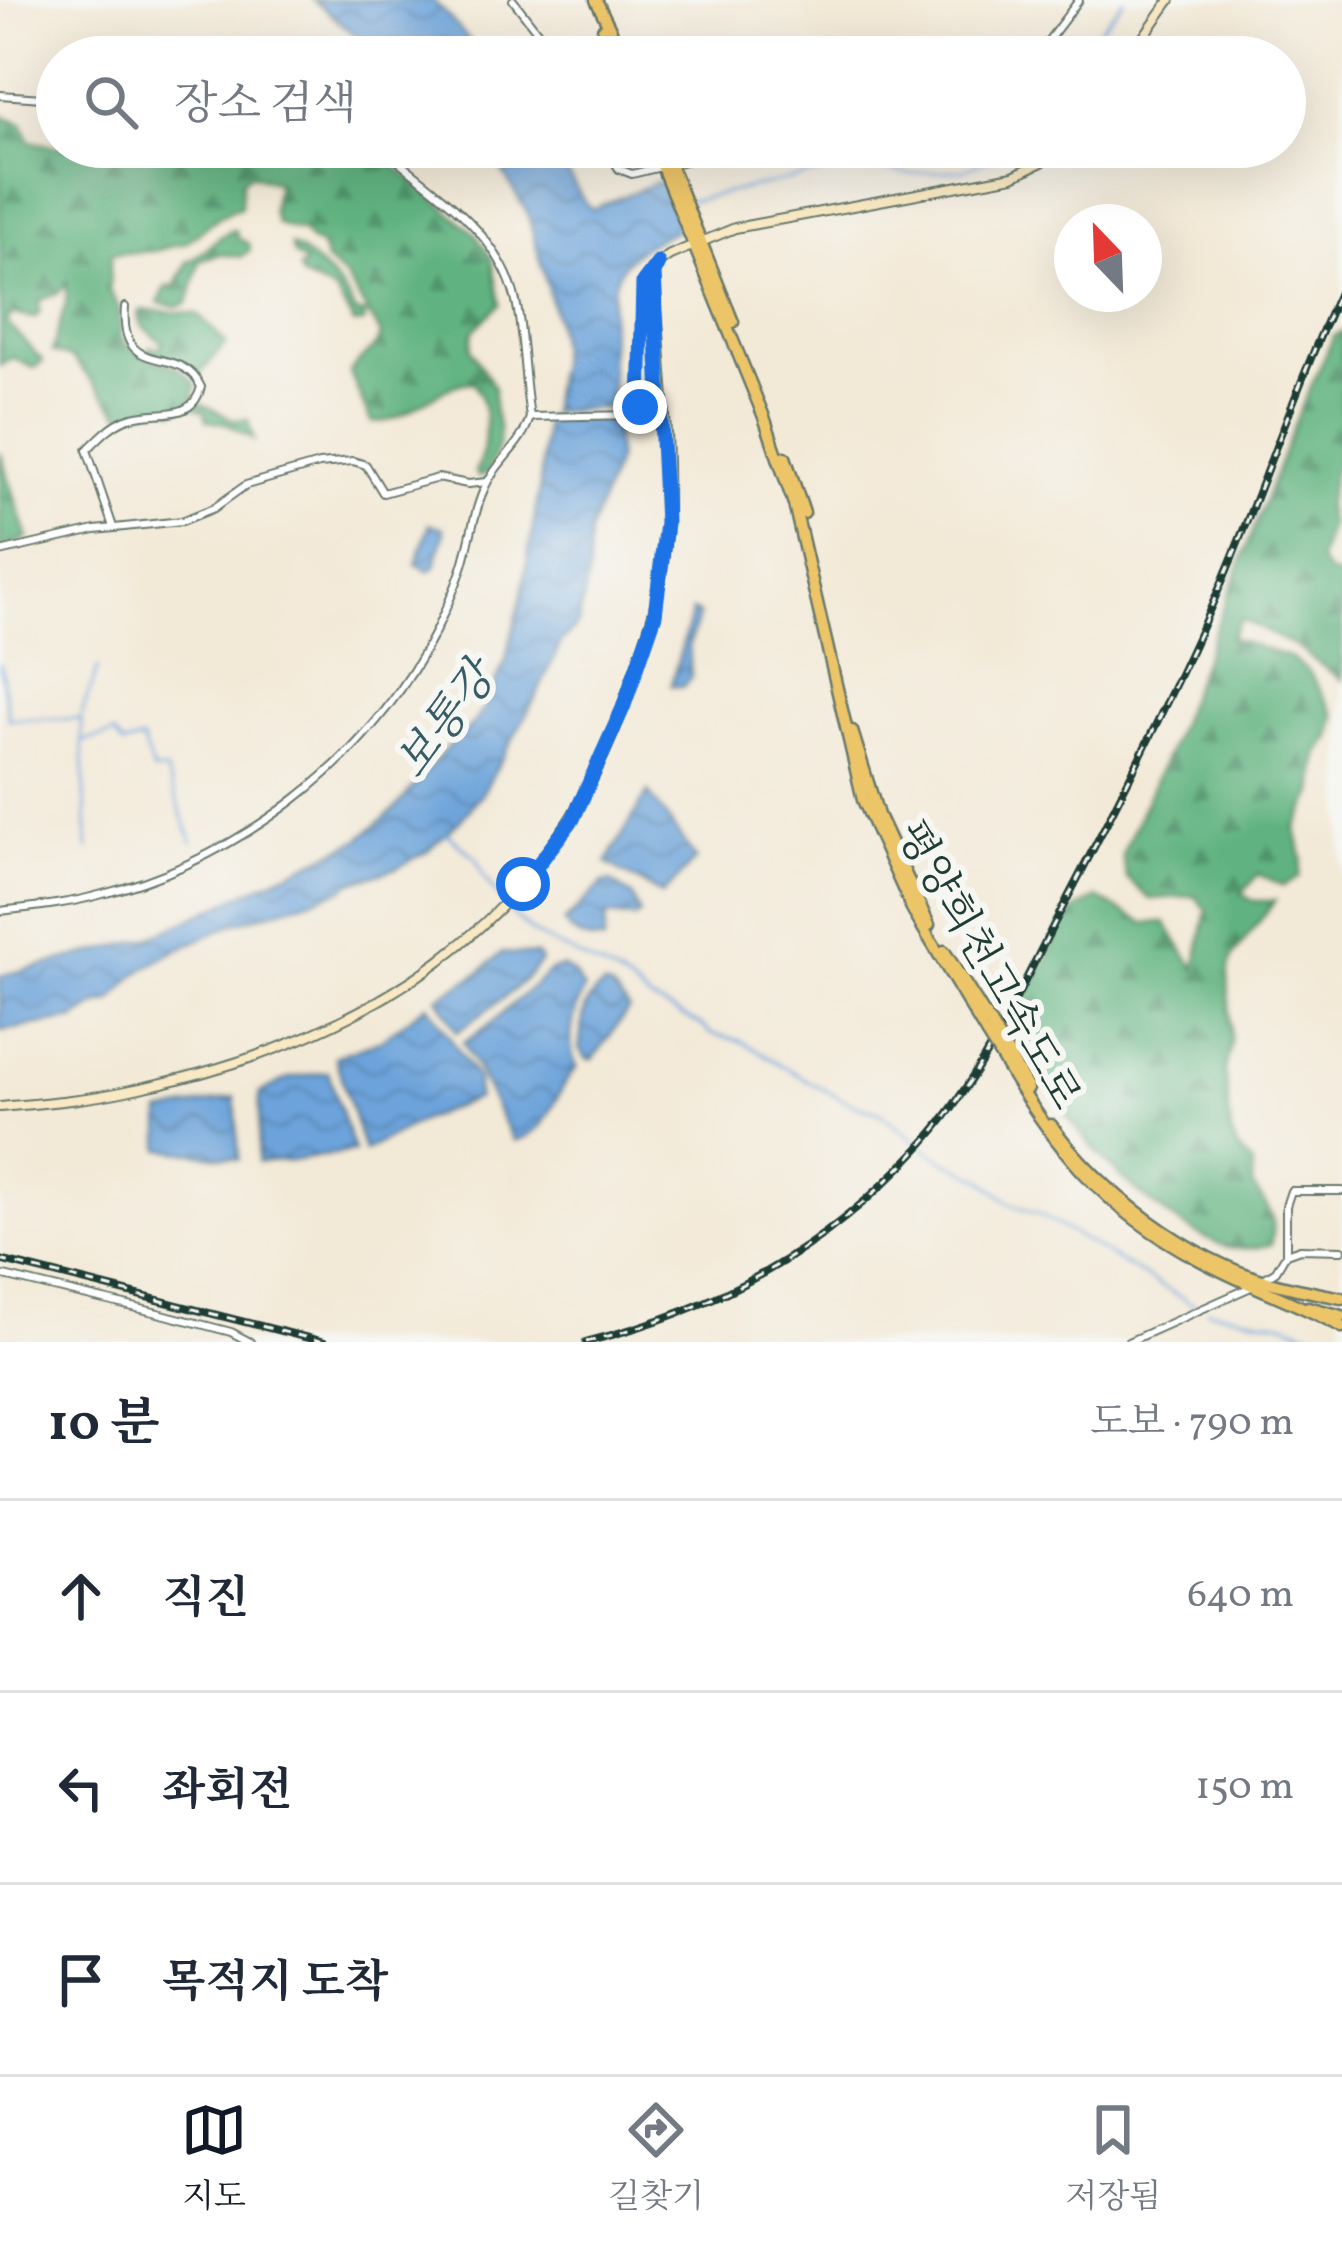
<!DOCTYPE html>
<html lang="ko">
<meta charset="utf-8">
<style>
:root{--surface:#fff;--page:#f6f6f7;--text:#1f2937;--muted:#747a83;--line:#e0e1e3;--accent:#111827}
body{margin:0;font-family:Vollkorn,"Noto Serif KR",serif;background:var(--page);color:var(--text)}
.compass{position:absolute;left:1054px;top:204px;width:108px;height:108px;border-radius:50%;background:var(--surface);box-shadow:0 12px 48px #0002;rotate:337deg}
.stop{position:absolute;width:36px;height:36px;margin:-27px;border:9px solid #1a73e8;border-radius:50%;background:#fff}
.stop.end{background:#1a73e8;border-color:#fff;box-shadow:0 3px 12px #0008}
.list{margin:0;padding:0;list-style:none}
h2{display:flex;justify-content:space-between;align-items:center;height:156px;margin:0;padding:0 48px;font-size:51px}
h2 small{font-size:39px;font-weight:400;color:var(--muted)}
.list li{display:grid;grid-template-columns:78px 1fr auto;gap:36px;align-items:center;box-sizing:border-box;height:192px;padding:0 48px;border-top:3px solid var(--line)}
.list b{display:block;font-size:45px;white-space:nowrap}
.list em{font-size:39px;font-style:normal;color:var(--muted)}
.icon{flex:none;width:66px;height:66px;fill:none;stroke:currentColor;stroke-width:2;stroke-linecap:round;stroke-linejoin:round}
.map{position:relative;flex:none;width:1342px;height:1342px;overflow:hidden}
.search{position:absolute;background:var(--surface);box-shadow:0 12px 48px #0002;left:36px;right:36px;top:36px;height:132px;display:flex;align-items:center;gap:30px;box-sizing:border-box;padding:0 42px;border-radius:66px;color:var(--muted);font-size:45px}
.sheet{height:732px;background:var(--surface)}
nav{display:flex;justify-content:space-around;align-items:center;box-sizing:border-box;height:168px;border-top:3px solid var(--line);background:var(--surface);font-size:33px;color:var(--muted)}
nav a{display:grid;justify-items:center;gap:6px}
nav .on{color:var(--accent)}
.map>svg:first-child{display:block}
.forest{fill:url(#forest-firs);stroke:#40785a;stroke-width:3}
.water{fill:url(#water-waves);stroke:#467087;stroke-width:3}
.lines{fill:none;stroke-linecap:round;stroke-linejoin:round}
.stream{stroke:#6ca3da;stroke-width:3}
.minor-casing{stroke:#69796d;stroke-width:10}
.secondary-casing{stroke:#69796d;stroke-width:12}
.trunk-casing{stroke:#69796d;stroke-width:15}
.motorway-casing{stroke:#69796d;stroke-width:15}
.minor{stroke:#fff;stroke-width:6}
.secondary{stroke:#f8e8c3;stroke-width:8}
.trunk{stroke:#edc569;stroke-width:10}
.motorway{stroke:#edc569;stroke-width:10}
.rail-casing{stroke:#1f3d34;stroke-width:8}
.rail{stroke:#f6f6f2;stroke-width:3;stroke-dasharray:9;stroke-linecap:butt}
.motorway-bridge-casing{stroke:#69796d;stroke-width:15;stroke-linecap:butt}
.motorway-bridge{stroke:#edc569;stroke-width:10}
.route{stroke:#1a73e8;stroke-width:15}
.labels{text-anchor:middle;stroke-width:12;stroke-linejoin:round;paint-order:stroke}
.street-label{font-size:42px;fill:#1f3d34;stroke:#f6f6f2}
.water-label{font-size:45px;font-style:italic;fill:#365c66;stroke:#f6f6f2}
</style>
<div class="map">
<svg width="1342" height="1342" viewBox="0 0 1342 1342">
<defs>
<pattern id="forest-firs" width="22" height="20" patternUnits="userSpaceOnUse" patternTransform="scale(3)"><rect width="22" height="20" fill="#61b380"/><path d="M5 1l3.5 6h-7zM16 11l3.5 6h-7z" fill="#4f936a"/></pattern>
<pattern id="water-waves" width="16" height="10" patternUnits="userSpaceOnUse" patternTransform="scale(3)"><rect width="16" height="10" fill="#6ca3da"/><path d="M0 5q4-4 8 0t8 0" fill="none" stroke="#5886b2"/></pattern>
</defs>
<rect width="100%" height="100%" fill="#f6f6f2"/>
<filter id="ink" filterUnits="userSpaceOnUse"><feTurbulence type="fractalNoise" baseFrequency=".00833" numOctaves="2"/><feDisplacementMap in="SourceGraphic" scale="24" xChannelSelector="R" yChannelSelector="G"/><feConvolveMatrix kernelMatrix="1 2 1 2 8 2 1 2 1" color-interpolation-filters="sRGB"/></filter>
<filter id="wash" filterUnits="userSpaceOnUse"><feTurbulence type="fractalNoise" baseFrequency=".004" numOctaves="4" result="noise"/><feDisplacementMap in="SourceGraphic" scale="48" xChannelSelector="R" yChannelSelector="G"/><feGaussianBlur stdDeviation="2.7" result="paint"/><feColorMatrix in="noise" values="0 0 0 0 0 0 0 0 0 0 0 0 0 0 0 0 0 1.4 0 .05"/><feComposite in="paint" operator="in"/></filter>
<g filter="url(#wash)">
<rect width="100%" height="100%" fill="#f3e9d7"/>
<g class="forest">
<path d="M0 115 22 123 30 141 57 147H372L474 232 492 259 500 304 473 331 471 348 494 388V410L499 429 498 447 487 473 478 477 475 472C488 450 490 401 472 382 435 384 406 426 371 422L350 373C358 358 378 350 381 334L345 277 326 261 321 246 311 242 303 232 277 224 272 211 277 183 250 174 242 180 241 207 220 216 186 243 155 251 111 254 109 290 119 308 122 339C140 364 180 359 196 386L191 404 174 411 167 407 121 415 72 358 52 352 66 302 67 283 58 293 39 301 40 312 35 318 13 314 6 322 43 361 34 368 12 358 0 366Z"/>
<path d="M235 230 238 238 249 244 250 250 241 257 220 254 200 261 188 303 178 307 158 303 166 287 175 286 187 262C206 254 215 235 235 230Z"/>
<path d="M291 246C314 257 346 288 355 312L365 314 364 323 354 324 335 292 302 277 299 269 305 263 294 255Z"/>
<path d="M141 310 197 314 226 343 200 374 147 351 151 347 158 349 163 343 142 326 138 316Z"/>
<path d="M1342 332V439L1326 507 1330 525 1319 560 1329 574 1342 577V680L1296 647 1241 619 1230 638 1289 657 1309 672 1335 715 1331 738 1318 754 1314 793 1296 828 1302 858 1299 877 1283 886 1258 874 1242 894 1253 901H1275L1232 957 1228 973 1231 1043 1225 1070 1231 1133 1237 1148 1253 1165 1252 1185C1266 1206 1279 1215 1271 1244 1257 1248 1240 1251 1225 1246 1150 1222 1020 1092 1023 1009 1023 993 1038 974 1046 959 1063 925 1061 915 1097 898L1144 923 1165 922 1195 969 1207 910 1195 896 1150 899 1127 878 1122 855 1169 749 1298 415 1334 336Z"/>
<path d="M201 403 234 420 248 419 254 440 226 423 207 421 204 411 195 408Z"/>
<path d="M0 452 28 538 0 549Z"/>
</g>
<g class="water">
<path d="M313 0H433L485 57H382Z"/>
<path d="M488 147H552L584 201 592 209 663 180 681 228C661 237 629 250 619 272 605 298 612 375 612 407L550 412 559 349 555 316 528 214Z"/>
<path d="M545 418 615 420 617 460 589 533 588 577 578 624 562 641 535 699 483 792 460 821 427 851 397 868 351 882 342 890 233 924 173 952 137 973 112 1001 97 1005 75 1019 0 1031V976L147 939 358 840 394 810 442 753 473 724 485 707 506 659 521 599 540 485Z"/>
<path d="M430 524 443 528 444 533 435 567 429 571 416 564Z"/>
<path d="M692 611 699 614 689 645 691 678 682 687 671 685Z"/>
<path d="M648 792 696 859 662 895 606 863Z"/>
<path d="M611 882 633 897 640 914 635 918 606 916 604 941C588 942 572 936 564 922L603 883Z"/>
<path d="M501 953 537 955 541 961C517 992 487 1009 457 1032L438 997 480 972Z"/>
<path d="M562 967 573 973 584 989C574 1012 565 1044 577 1067 552 1092 554 1132 514 1141 494 1108 482 1075 463 1042L489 1025 550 971Z"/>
<path d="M604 986 612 989 629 1009 593 1059H587L579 1049C583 1024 580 1000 604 986Z"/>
<path d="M428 1004 477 1079V1098L422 1120 364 1151 335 1057 381 1040Z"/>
<path d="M328 1072 354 1151 290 1161 258 1162 260 1093 289 1078Z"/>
<path d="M235 1097 239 1159 161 1149V1113Z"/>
</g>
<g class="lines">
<g class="stream">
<path d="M1077 57 1124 0"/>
<path d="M688 201 862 164 909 174 964 170 999 154 1005 147"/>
<path d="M0 663 9 719H81L88 849"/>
<path d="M81 715 98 668"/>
<path d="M84 741 114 734 123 745 142 740 153 771H166L192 842"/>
<path d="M445 832 476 858 485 879 514 916 536 935 620 977 650 1000 701 1025 711 1034 741 1041 819 1087 857 1106 879 1112 934 1155 982 1179 1010 1203 1041 1215 1197 1307"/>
<path d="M1207 1310 1285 1323 1333 1342"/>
</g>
</g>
</g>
<g filter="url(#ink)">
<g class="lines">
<defs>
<g id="minor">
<path d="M513 0 557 57"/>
<path d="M1036 57 1079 0"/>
<path d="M0 95 57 99"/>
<path d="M381 147C434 192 503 233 517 306 524 342 524 380 530 417L635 415 640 407 642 282 658 263"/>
<path d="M605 147 619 169 632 174 743 147"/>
<path d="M113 527 87 450C99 438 111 425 126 419 156 407 191 425 201 387 180 341 119 382 125 307"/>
<path d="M0 552 95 530 182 521 214 508 246 485 319 464 353 461 366 465 383 493 438 478 468 484 487 482"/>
<path d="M0 911C33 907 67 904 99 895 239 860 370 761 435 632 445 611 456 587 463 565 471 539 474 509 486 485 497 461 523 444 530 417"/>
<path d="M1286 1254V1206L1291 1191H1342"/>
<path d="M0 1275 162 1314 231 1332 250 1342"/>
<path d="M1262 1280 1276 1271 1286 1254 1300 1249 1342 1250"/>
<path d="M1128 1342 1251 1287"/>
</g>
<g id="secondary">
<path d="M1129 57 1170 0"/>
<path d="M0 1107C42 1103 85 1100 126 1091 364 1043 555 927 630 686 643 645 658 607 663 564 674 468 661 368 654 273L658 263 670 255 735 228 1013 176 1042 162 1059 147"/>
</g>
<path id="trunk" d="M1308 1307 1342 1316"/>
<g id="motorway">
<path d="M596 0 624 57"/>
<path d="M603 29 616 57"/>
<path d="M654 147 764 417 794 504 863 800 914 913 986 1033"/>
<path d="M663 147 733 322"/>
<path d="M785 457 804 513"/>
<path d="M852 731 878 815 929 925"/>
<path d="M944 951 991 1025"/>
<path d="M1003 1045 1028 1089"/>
<path d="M998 1052C1053 1145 1102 1209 1200 1260 1246 1285 1296 1302 1342 1327"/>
<path d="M1051 1125C1100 1192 1188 1259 1269 1282 1293 1289 1318 1293 1342 1298"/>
</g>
</defs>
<use href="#minor" class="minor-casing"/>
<use href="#secondary" class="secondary-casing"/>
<use href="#trunk" class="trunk-casing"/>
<use href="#motorway" class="motorway-casing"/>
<use href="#minor" class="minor"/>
<use href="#secondary" class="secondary"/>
<use href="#trunk" class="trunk"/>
<use href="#motorway" class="motorway"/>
<defs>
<g id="rail">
<path d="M0 1260 324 1342"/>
<path d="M586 1342C720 1308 824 1251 918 1149 978 1085 1014 1001 1054 924 1112 814 1169 703 1219 589 1262 489 1296 386 1342 286"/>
</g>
</defs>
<use href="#rail" class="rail-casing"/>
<use href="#rail" class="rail"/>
<defs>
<g id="motorway-bridge">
<path d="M991 1025 1003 1045"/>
<path d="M986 1033 998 1052"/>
</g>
</defs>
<use href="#motorway-bridge" class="motorway-bridge-casing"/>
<use href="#motorway-bridge" class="motorway-bridge"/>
</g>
</g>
<g class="lines" filter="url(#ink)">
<path class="route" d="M523 884 573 819 623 708 655 615 666 523 654 273 658 263 643 283 640 407"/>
</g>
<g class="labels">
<g class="street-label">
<text transform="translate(990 964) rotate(60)" y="15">평양희천고속도로</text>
</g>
<g class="water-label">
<text transform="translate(444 719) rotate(-53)" y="16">보통강</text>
</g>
</g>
</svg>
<svg class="compass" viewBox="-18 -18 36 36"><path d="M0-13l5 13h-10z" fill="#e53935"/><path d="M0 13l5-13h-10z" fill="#747a83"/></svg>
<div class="stop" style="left:523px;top:884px"></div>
<div class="stop end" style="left:640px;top:407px"></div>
<div class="search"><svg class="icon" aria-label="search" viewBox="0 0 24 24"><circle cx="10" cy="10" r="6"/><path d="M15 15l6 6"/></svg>장소 검색</div>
</div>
<section class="sheet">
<h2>10 분<small>도보 · 790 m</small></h2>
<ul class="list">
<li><svg class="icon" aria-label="ahead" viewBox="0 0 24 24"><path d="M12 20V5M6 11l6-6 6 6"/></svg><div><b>직진</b></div><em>640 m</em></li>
<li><svg class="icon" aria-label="left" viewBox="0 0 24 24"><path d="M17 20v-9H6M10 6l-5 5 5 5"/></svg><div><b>좌회전</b></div><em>150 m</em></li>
<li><svg class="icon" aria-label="arrive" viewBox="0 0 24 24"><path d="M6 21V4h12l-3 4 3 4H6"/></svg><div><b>목적지 도착</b></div></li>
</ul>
</section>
<nav>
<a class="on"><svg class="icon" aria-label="map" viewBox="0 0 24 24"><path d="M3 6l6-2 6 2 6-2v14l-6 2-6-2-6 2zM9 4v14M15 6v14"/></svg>지도</a>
<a><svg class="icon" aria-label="directions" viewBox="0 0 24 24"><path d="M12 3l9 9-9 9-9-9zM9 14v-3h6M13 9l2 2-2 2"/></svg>길찾기</a>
<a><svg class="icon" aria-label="saved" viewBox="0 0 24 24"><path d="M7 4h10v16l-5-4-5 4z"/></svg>저장됨</a>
</nav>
